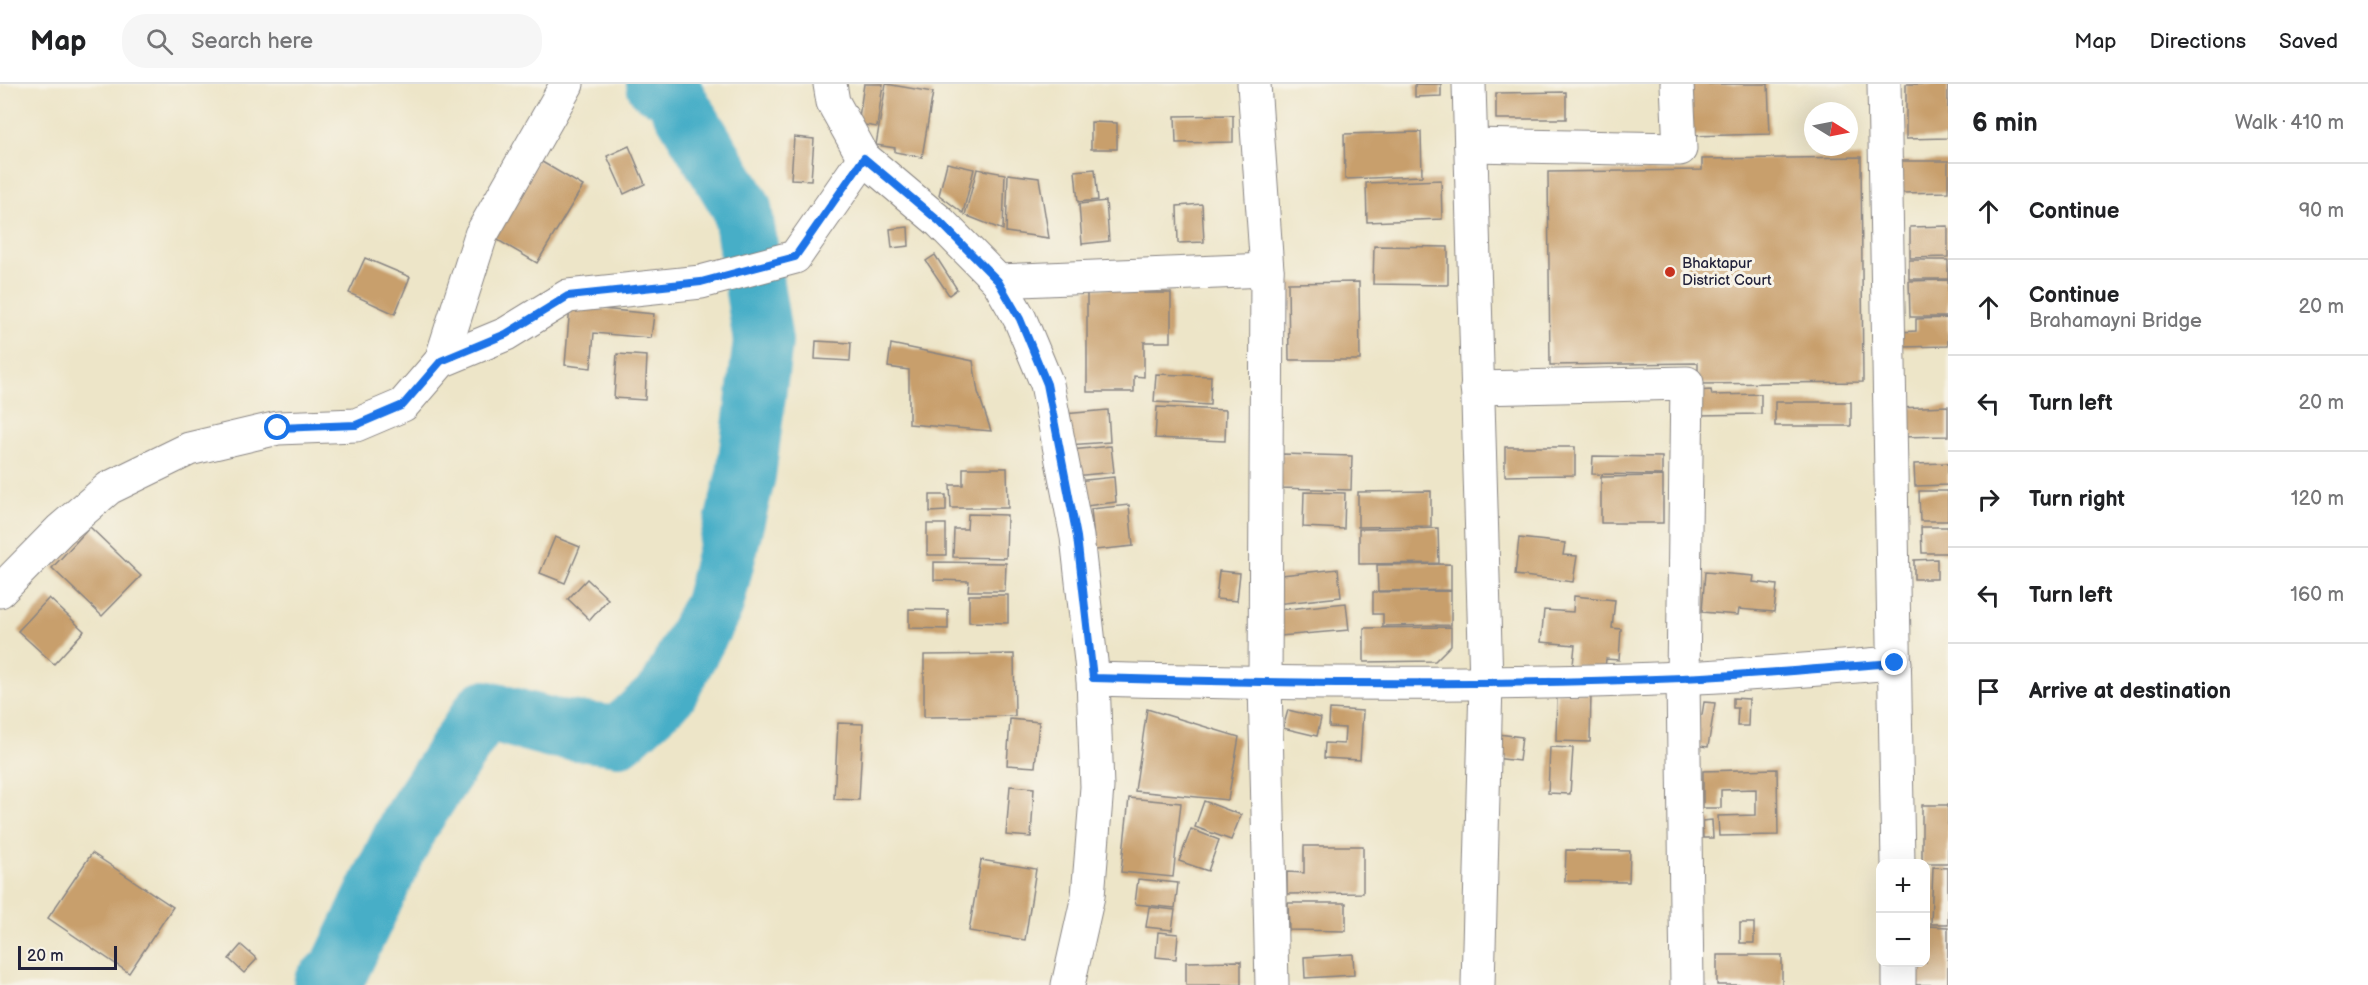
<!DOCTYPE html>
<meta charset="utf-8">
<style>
:root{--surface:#fff;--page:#f6f6f6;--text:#202124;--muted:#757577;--line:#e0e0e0}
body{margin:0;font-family:"Balsamiq Sans",sans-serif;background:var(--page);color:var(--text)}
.controls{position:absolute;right:18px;bottom:18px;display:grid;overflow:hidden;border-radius:12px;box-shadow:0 6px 24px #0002}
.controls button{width:54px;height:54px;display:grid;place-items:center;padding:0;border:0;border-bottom:2px solid var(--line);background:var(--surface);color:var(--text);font:30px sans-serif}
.compass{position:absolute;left:1804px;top:18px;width:54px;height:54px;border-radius:50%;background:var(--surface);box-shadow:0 6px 24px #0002;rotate:100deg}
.scale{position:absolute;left:18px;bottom:15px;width:99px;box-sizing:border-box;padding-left:6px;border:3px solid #22223b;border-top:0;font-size:16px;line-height:21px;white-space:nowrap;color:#22223b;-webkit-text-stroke:4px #f7f3e8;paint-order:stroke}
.stop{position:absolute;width:18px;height:18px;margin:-14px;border:4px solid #1a73e8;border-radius:50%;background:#fff}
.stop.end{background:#1a73e8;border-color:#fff;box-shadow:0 2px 6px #0008}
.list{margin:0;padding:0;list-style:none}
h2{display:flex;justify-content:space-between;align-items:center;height:78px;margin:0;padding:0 24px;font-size:26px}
h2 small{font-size:20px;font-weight:400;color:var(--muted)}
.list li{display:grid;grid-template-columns:39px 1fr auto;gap:18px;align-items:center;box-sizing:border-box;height:96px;padding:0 24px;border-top:2px solid var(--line)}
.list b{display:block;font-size:22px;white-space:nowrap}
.list p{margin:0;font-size:20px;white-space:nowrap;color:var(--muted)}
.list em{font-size:20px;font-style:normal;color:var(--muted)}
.icon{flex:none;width:33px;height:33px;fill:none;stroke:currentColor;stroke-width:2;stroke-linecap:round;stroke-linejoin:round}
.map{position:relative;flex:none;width:1948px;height:901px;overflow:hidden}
header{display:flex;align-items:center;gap:36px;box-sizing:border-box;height:84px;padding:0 30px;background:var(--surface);border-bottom:2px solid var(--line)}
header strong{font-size:28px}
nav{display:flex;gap:33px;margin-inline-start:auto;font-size:21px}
.search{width:420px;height:54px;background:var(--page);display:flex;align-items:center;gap:15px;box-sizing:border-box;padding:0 21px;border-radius:24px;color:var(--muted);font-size:22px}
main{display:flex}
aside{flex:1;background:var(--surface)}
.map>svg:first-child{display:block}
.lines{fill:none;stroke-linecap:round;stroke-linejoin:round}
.river{stroke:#47aec7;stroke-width:60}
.building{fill:#c89f6c}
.street-casing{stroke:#888482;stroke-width:35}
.primary-casing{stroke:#888482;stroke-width:35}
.street{stroke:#fff;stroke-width:33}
.primary{stroke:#fff;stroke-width:33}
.route{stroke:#1a73e8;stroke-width:8}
.poi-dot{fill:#c8321e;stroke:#f7f3e8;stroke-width:2}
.labels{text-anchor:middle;stroke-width:6;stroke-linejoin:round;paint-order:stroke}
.poi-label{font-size:15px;fill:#22223b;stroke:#f7f3e8;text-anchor:start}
</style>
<header>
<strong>Map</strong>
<div class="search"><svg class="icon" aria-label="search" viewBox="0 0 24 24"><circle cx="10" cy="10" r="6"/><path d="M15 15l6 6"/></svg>Search here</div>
<nav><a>Map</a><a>Directions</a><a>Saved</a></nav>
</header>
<main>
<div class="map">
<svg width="1948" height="901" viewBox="0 0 1948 901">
<rect width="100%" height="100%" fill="#f7f3e8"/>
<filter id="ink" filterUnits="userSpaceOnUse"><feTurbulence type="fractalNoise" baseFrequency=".0167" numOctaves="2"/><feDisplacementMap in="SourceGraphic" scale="12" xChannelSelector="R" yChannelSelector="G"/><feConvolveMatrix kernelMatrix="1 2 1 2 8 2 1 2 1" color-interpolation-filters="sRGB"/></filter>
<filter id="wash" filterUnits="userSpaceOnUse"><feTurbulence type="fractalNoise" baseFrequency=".008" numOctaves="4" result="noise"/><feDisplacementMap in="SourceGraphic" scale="24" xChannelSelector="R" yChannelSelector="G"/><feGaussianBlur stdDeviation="1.35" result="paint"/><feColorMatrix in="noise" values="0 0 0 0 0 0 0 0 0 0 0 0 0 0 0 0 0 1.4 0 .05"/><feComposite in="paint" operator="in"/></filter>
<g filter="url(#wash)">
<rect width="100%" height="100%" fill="#ede5c8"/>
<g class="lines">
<path class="river" d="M323 901 340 884 409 740 484 626 552 644 619 652 667 609 714 520 746 391 763 257 742 124 672 8 656 0"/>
</g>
<g id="blocks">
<g class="building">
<path d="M864 0H883L877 43 858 40Z"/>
<path d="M886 0 933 8 922 73 895 68V64L876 61Z"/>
<path d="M1415 0H1441V12L1415 13Z"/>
<path d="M1688 0H1768L1770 50 1689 52Z"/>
<path d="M1906 0H1948V54L1906 55Z"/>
<path d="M1566 8V35H1496V9Z"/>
<path d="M1233 31V58L1176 59 1175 32Z"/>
<path d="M1091 38 1117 39V65H1091Z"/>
<path d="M1421 48 1422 92 1345 95 1344 50Z"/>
<path d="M794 53 814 55 811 96 791 95Z"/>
<path d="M629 62 645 100 624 110 607 72Z"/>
<path d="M1861 73 1863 298 1698 300V279L1550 281 1548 88 1702 86V75Z"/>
<path d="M537 75 583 102 537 179 491 152Z"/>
<path d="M1900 77H1948V108L1900 109Z"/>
<path d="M947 79 974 85 963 129 939 111Z"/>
<path d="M977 85 1005 90 1003 146 965 131Z"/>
<path d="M1095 85 1098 116 1078 118 1075 87Z"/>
<path d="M1008 90 1039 94 1049 154 1006 148Z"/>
<path d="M1441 96 1442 135 1367 138 1366 99Z"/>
<path d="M1106 117 1109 157 1082 160 1079 120Z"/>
<path d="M1202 120 1204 158 1178 159 1177 122Z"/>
<path d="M1948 142V173L1910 174V143Z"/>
<path d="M908 143 909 162 892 164 890 145Z"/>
<path d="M1374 162 1448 163V201L1373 200Z"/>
<path d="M935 171 957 205 949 211 926 177Z"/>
<path d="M365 174 410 193 395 230 349 209Z"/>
<rect x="1909" y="176" width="39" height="19"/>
<path d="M1948 196V233H1910L1909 197Z"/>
<path d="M1359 198 1360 276H1289L1288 199Z"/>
<path d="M1144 204V209H1171V258H1144V293L1134 292V308H1087V205Z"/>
<path d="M570 222 654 230 651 254 594 249 591 284 565 281Z"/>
<path d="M1948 234V262L1900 263V248L1916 247V235Z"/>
<path d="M816 257 851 259 850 277 815 275Z"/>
<path d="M891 260 973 277 978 308 991 347 909 340V286L888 283Z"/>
<path d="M617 270 647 272 645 316 614 314Z"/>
<path d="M1156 290 1211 292 1210 321 1154 318Z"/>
<path d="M1711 306 1712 311 1761 310V330L1697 331 1696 307Z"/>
<rect x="1775" y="318" width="76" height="24"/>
<path d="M1948 322V352L1899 353 1898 324Z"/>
<path d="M1157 323 1226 326 1225 357 1155 354Z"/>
<path d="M1108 326 1110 358 1067 361 1064 330Z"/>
<path d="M1111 362 1114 388 1074 392 1071 366Z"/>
<path d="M1505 363H1575V391L1505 392Z"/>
<path d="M1281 370 1352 372 1351 406 1279 404Z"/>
<path d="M1593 372 1662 373V391L1592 390Z"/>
<path d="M1948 379V401L1915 402 1914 380Z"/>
<path d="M963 384H1007L1008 424H951L950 401H963Z"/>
<path d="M1663 392V439H1601V393Z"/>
<path d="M1114 393 1116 418 1079 423 1076 397Z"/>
<path d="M1431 407V442L1358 443V408Z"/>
<path d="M1919 407H1948V437H1920Z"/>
<path d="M1304 408 1345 409 1344 445 1303 443Z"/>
<path d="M930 411H946V427L930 428Z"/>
<path d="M1129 421 1133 462 1095 466 1091 425Z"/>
<path d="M968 430 1007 431 1006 474 953 473 954 445H967Z"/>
<rect x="927" y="440" width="19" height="31"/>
<path d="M90 443 141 492 102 532 52 484Z"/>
<path d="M1921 443H1948V469H1922Z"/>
<path d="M1438 444 1439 479 1359 480V445Z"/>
<path d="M555 453 580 463 565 499 540 489Z"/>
<path d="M1519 454 1565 459 1563 471 1577 472 1573 498 1515 491Z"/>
<path d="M1937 475V495H1914V476Z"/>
<path d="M934 478 1006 479 1005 507H968L969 497 934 496Z"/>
<path d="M1451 480V506L1378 507 1377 481Z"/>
<path d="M1338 485 1341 513 1275 520 1272 492Z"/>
<path d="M1219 487 1240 489 1237 517 1216 515Z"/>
<path d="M1705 488 1754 492 1753 498 1777 501 1774 528 1739 525 1738 531 1702 528Z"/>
<path d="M587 495 608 515 590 536 568 515Z"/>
<path d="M1451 507V541L1383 542V530H1373V508Z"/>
<path d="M969 511H1008V539L969 538Z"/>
<path d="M1574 512 1615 516 1612 544 1621 545 1619 576 1606 575 1605 584 1573 581 1575 561 1541 558 1544 526 1573 528Z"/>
<path d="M49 514 84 547 54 580 18 547Z"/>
<path d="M1346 519 1349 546 1280 552 1278 526Z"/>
<path d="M909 525 948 526V545L909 544Z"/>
<path d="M1451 543V561L1435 577 1364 578V544Z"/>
<path d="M1014 570 1015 632 924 633V571Z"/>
<path d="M1557 608 1591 609 1590 658 1556 657Z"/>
<path d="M1733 614 1749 615 1748 642H1737L1738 624H1733Z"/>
<path d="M1704 618 1715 619 1708 663 1693 661 1696 631H1702Z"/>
<path d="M1147 625 1239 653 1228 716 1135 707Z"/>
<path d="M1330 625 1363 627 1360 676 1324 674 1325 659 1344 660 1345 644 1329 643Z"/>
<path d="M1288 626 1321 634 1317 652 1283 644Z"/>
<path d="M1010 635 1039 638 1035 683 1007 681Z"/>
<path d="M838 639 863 640 859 716 834 715Z"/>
<path d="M1498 650 1522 653 1519 677 1495 674Z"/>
<path d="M1550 663 1573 664 1570 710 1548 709Z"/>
<path d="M1777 685 1778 751 1719 752 1718 732 1756 731V705L1721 706V724H1703V687Z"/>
<path d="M1010 702 1034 704 1031 753 1006 751Z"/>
<path d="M1129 714 1181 719 1173 793 1121 788Z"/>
<path d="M1204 717 1241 731 1231 756 1195 743Z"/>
<rect x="1922" y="721" width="26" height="58"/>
<path d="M1712 736 1713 754H1703L1702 737Z"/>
<path d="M1191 745 1219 756 1208 787 1179 777Z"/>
<path d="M1304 762H1363V809L1287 810V788L1304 789Z"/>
<path d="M1566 766 1630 767 1629 798 1565 797Z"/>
<path d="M92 769 173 823 129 889 48 834Z"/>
<path d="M981 776 1036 785 1025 856 969 847Z"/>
<path d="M1933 783 1948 784V840H1931Z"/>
<path d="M1138 795 1178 799 1175 824 1135 820Z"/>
<path d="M1288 819H1346V847L1289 846Z"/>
<path d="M1149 823 1175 826 1172 846 1146 843Z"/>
<rect x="1740" y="839" width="14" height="20"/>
<path d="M1926 842 1948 843V901H1912L1913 878H1926Z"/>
<path d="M1158 848 1178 850 1176 875 1156 873Z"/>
<path d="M241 861 257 875 244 889 229 875Z"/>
<path d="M1353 870 1354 891 1305 894 1304 873Z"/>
<rect x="1717" y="871" width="65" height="30"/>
<path d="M1241 877V901H1186V878Z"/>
</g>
</g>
</g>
<g filter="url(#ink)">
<use href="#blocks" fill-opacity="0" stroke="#888482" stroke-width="1.5"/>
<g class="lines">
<defs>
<g id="street">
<path d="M1254 0 1267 186 1265 599 1272 901"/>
<path d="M1469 0 1486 599 1478 901"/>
<path d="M1884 0 1898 780"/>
<path d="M1471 61 1680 65 1677 0"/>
<path d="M998 197 1267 186"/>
<path d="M441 277 481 151 567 0"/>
<path d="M1477 304 1687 299 1683 594 1687 901"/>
<path d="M0 507 60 446 109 404 189 365 278 344 356 341 403 321 441 277 506 250 568 212 701 198 795 173 864 74"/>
<path d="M1093 595C1289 600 1486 602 1682 594 1753 591 1824 584 1895 579"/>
<path d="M1899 878V901"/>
</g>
<path id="primary" d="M830 0 833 18 864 74 940 138 998 197 1020 235 1047 300 1077 453 1093 595 1097 703 1088 812 1068 901"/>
</defs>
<use href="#street" class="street-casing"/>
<use href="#primary" class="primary-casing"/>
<use href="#street" class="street"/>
<use href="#primary" class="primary"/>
</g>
</g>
<g class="lines" filter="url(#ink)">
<path class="route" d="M278 344 356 341 403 321 441 277 506 250 568 212 701 198 795 173 864 74 940 138 998 197 1020 235 1047 300 1077 453 1093 594C1289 600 1486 602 1682 594 1753 591 1824 584 1895 579"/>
</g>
<circle class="poi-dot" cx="1670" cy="188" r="6"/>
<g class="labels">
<g class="poi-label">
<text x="1682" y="184">Bhaktapur<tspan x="1682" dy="17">District Court</tspan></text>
</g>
</g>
</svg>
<div class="controls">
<button>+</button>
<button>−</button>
</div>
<svg class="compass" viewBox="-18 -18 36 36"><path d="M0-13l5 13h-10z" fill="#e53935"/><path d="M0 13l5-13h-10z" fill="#757577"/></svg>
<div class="scale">20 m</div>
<div class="stop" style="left:278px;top:344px"></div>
<div class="stop end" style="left:1895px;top:579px"></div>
</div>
<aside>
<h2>6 min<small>Walk · 410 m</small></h2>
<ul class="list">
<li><svg class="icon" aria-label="ahead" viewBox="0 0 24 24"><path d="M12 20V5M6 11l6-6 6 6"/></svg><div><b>Continue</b></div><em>90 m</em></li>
<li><svg class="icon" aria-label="ahead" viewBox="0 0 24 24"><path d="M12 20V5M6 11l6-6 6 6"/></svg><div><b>Continue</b><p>Brahamayni Bridge</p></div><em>20 m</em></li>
<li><svg class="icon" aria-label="left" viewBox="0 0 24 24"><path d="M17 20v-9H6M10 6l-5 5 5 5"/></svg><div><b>Turn left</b></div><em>20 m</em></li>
<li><svg class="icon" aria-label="right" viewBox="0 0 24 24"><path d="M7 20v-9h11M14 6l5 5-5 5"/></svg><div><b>Turn right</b></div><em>120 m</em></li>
<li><svg class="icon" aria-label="left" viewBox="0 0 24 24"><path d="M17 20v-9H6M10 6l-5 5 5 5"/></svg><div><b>Turn left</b></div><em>160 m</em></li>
<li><svg class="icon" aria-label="arrive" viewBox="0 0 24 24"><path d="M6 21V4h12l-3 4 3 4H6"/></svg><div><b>Arrive at destination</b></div></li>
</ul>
</aside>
</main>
